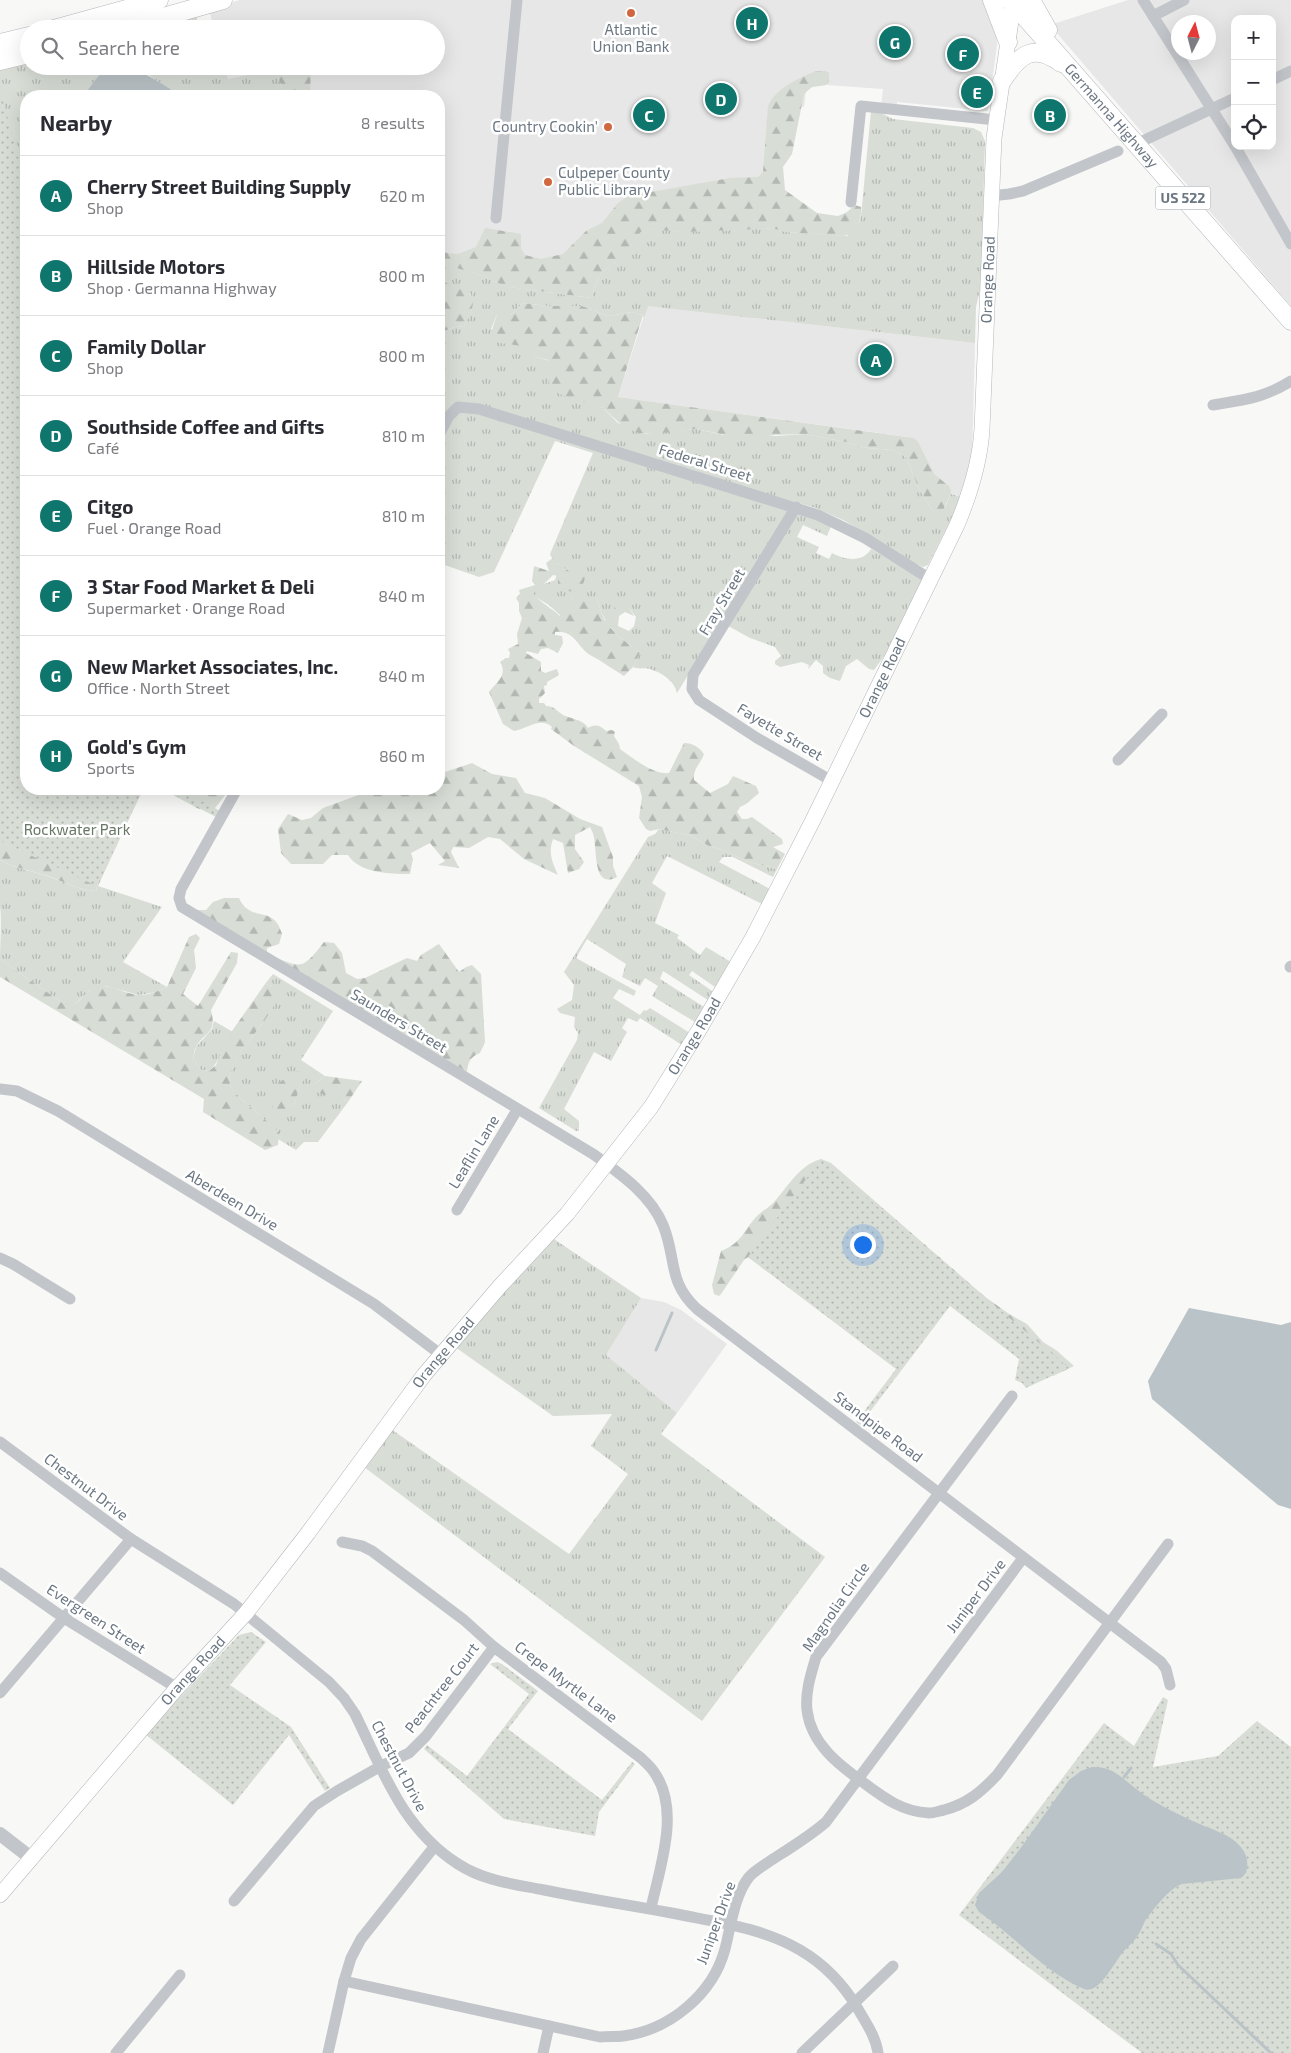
<!DOCTYPE html>
<meta charset="utf-8">
<style>
:root{--surface:#fff;--page:#f7f7f7;--text:#2b2b33;--muted:#7c7c81;--line:#e1e1e2;--accent:#0f766e}
body{margin:0;font-family:"Exo 2",sans-serif;background:var(--page);color:var(--text)}
.controls{position:absolute;right:15px;top:15px;display:grid;overflow:hidden;border-radius:10px;box-shadow:0 5px 20px #0002}
.controls button{width:45px;height:45px;display:grid;place-items:center;padding:0;border:0;border-bottom:1px solid var(--line);background:var(--surface);color:var(--text);font:25px sans-serif}
.compass{position:absolute;left:1171px;top:15px;width:45px;height:45px;border-radius:50%;background:var(--surface);box-shadow:0 5px 20px #0002;rotate:6deg}
.you{position:absolute;left:862px;top:1244px;width:18px;height:18px;margin:-12px;border:4px solid #fff;border-radius:50%;background:#1a73e8;box-shadow:0 0 0 8px #1a73e833}
.badge{display:grid;place-items:center;width:32px;height:32px;border-radius:50%;background:var(--accent);color:#fff;font-size:16px;font-weight:700}
.pin{position:absolute;translate:-50% -50%;border:2px solid #fff;box-shadow:0 1px 5px #0006}
.list{margin:0;padding:0;list-style:none}
h2{display:flex;justify-content:space-between;align-items:center;height:65px;margin:0;padding:0 20px;font-size:21px}
h2 small{font-size:16px;font-weight:400;color:var(--muted)}
.list li{display:grid;grid-template-columns:32px 1fr auto;gap:15px;align-items:center;box-sizing:border-box;height:80px;padding:0 20px;border-top:1px solid var(--line)}
.list b{display:block;font-size:19px;white-space:nowrap}
.list p{margin:0;font-size:16px;white-space:nowrap;color:var(--muted)}
.list em{font-size:16px;font-style:normal;color:var(--muted)}
.icon{flex:none;width:28px;height:28px;fill:none;stroke:currentColor;stroke-width:2;stroke-linecap:round;stroke-linejoin:round}
.map{position:relative;flex:none;width:1291px;height:2053px;overflow:hidden}
.search{position:absolute;background:var(--surface);box-shadow:0 5px 20px #0002;left:20px;top:20px;width:425px;height:55px;display:flex;align-items:center;gap:12px;box-sizing:border-box;padding:0 18px;border-radius:28px;color:var(--muted);font-size:19px}
.panel{position:absolute;background:var(--surface);box-shadow:0 5px 20px #0002;left:20px;top:90px;width:425px;height:705px;border-radius:20px}
.map>svg:first-child{display:block}
.built{fill:#e6e7e6;fill-rule:evenodd}
.grass{fill:url(#grass-tufts);fill-rule:evenodd}
.forest{fill:url(#forest-firs)}
.park{fill:url(#park-dots)}
.water{fill:#bac3c7}
.lines{fill:none;stroke-linecap:round;stroke-linejoin:round}
.stream{stroke:#bac3c7;stroke-width:3}
.secondary-casing{stroke:#b3b7bb;stroke-width:16}
.primary-casing{stroke:#b4b7bb;stroke-width:19}
.minor{stroke:#c2c5c9;stroke-width:11}
.tertiary{stroke:#c2c5c9;stroke-width:14}
.secondary{stroke:#fff;stroke-width:15}
.primary{stroke:#fff;stroke-width:18}
.poi-dot{fill:#d0673f;stroke:#fff;stroke-width:2}
.labels{text-anchor:middle;stroke-width:5;stroke-linejoin:round;paint-order:stroke}
.shield{fill:#fff;stroke:#97a0a8;stroke-width:1}
.shield-label{font-size:14px;font-weight:bold;fill:#6b7783}
.poi-label{font-size:15px;fill:#6b7783;stroke:#fff}
.street-label{font-size:15px;fill:#6b7783;stroke:#fff}
.park-label{font-size:15px;fill:#677665;stroke:#fff}
</style>
<div class="map">
<svg width="1291" height="2053" viewBox="0 0 1291 2053">
<defs>
<pattern id="grass-tufts" width="24" height="20" patternUnits="userSpaceOnUse" patternTransform="scale(1.25)"><rect width="24" height="20" fill="#d8ddd6"/><path d="M3 7l-1-3M5 7V3M7 7l1-3M15 17l-1-3M17 17v-4M19 17l1-3" fill="none" stroke="#b3b8b3"/></pattern>
<pattern id="forest-firs" width="22" height="20" patternUnits="userSpaceOnUse" patternTransform="scale(1.25)"><rect width="22" height="20" fill="#d8ddd6"/><path d="M5 1l3.5 6h-7zM16 11l3.5 6h-7z" fill="#b3b8b3"/></pattern>
<pattern id="park-dots" width="8" height="8" patternUnits="userSpaceOnUse" patternTransform="scale(1.25)"><rect width="8" height="8" fill="#d8ddd6"/><path d="M2 2h.1M6 6h.1" fill="none" stroke="#b3b8b3" stroke-width="1.8" stroke-linecap="round"/></pattern>
</defs>
<rect width="100%" height="100%" fill="#f8f8f6"/>
<g class="built">
<path d="M240 0H988L996 33 997 45 988 111 897 102 896 109 881 107 883 89 826 85 812 87 806 91 804 107 787 104 752 318 975 343 972 457 962 497 925 486 908 437 618 397 647 306 439 266V96H307L310 66H436V29H214L209 9Z"/>
<path d="M1128 0H1291V306L1050 25ZM1235 19H1272V146H1235ZM1178 22H1208V52H1178Z"/>
<path d="M224 66H289L228 79Z"/>
<path d="M641 1298 664 1302 681 1310 727 1344 677 1413 606 1355Z"/>
</g>
<g class="grass">
<path d="M197 14V27L207 25 214 29H137Z"/>
<path d="M29 58V66H108L103 70 83 96H26V670L0 704V67Z"/>
<path d="M124 66H224L228 79 275 69 285 96H181L150 76Z"/>
<path d="M871 111 881 113 893 119 973 128 981 132 985 141 981 285 976 307 975 343 648 306 644 318 643 315 632 312 608 316 582 306H548L523 303C509 316 516 314 497 314L491 329 526 347 536 357 550 361 558 393 603 408 618 423 646 434 696 429 724 435 760 434 776 436 805 434 846 442 867 448 893 450 906 457 918 487 932 510 945 507 951 494 962 497 928 565 923 567 912 562 845 521 816 508 733 484 476 404 439 424V333L455 327 464 326 472 309 471 294 439 280V263L474 273 509 287 592 298C597 267 611 270 628 250 634 243 637 233 645 229L684 232 761 229 772 228 786 232 847 236 860 221 861 216Z"/>
<path d="M467 410 832 524 827 536 803 525 797 537 819 547 816 553 829 559 832 553C844 560 863 563 871 549L923 580 887 652 874 670 869 669 857 659 846 666 840 681 830 678 823 673V666L816 660 808 669 809 665 802 662 780 667 775 664V661L781 656 775 647 750 638 721 622 677 693C674 680 662 673 650 669 644 667 639 670 633 667L640 653 617 635 610 626H618L629 631 634 626 636 617 629 608 606 621 601 612 598 601 573 597 561 616 549 605 534 596 531 589 555 580 560 565 555 564 550 554 593 453 555 441 494 572 479 577 439 563V444L457 413Z"/>
<path d="M0 740 26 789H143L98 886 162 907 123 962 167 987 156 992 139 995 106 986 90 990 75 1004H64L0 959C0 949 2 914 0 908V860C16 869 33 871 50 877 66 883 78 890 96 891L97 887 0 841Z"/>
<path d="M659 829 692 836 707 845 725 851 749 862 777 869 773 877 733 857H723L719 862 770 889 762 904 667 856 652 883 666 893 655 923 679 935 677 938 700 955 706 947 731 962 715 987 692 971 689 975 712 991 708 1000 663 971 660 979 704 1007 695 1022 652 996 658 986 645 978 640 986 622 977 626 964 587 939 576 958 636 991 634 996 619 989 613 998 640 1015 644 1010 646 1011 650 1008 690 1033 682 1045 640 1018 637 1022 628 1018 622 1028 627 1032 611 1061 594 1052 564 1109 579 1121V1131H576L539 1108 577 1040 578 1033 574 1027 575 1017 560 1013 557 1009 572 1000 574 985 564 972 648 837 655 834Z"/>
<path d="M273 974 333 1011 301 1060 325 1076 315 1084 330 1095 340 1096 348 1102 318 1142H304L296 1150 278 1139V1132C269 1122 234 1095 231 1087 222 1066 260 1031 269 1013 272 1005 272 994 273 986L265 984ZM287 1078 304 1079 300 1085 295 1103 280 1112V1083Z"/>
<path d="M214 1021 233 1032C223 1044 221 1061 209 1071L201 1070 193 1059 196 1047 212 1029Z"/>
<path d="M554 1239 641 1298 606 1355 677 1413 661 1434 825 1557 702 1721 364 1467 391 1429 569 1554 628 1474 591 1446 612 1414 553 1416 455 1347 543 1249Z"/>
</g>
<g class="forest">
<path d="M277 66H311L310 96H285L275 69Z"/>
<path d="M816 71H826L829 73V81L826 85 812 87 804 94 792 154 783 167 785 190 817 213 838 216 847 212 855 205 861 207C862 219 857 234 843 236L785 232 772 228 761 229 684 232 645 229C637 233 634 243 628 250 611 270 596 267 592 298L508 287 474 273 439 263V252L458 254 476 247 485 228 521 234V248L525 255 541 259 563 254 586 231 602 223 618 203 628 196 730 178 758 177 763 172 768 106C777 87 798 79 816 71Z"/>
<path d="M439 280 467 291 473 297C474 308 469 317 464 326L455 327 439 333Z"/>
<path d="M523 303 548 306H582L608 316 632 312 643 315 618 397 914 438 918 442 934 474 950 487 951 494 943 510H932L918 487 906 457 893 450 867 448 846 442 805 434 731 436 696 429 653 434 639 433 625 428 603 408 566 397 552 390 549 383 551 365 548 360 536 357 522 346 500 343 495 340 491 333 497 314C516 314 509 316 523 303Z"/>
<path d="M553 558 555 564 561 565 575 576 585 577C583 593 568 596 558 584V576L553 575 540 588 533 592C535 599 553 609 560 616L573 597 580 592 598 601 601 612 605 621 615 607 622 604 629 608 634 616 625 612 619 616 618 626 610 627 617 635 640 653 633 667 624 676C612 669 602 661 590 655 577 647 575 630 555 632V635L562 636 563 643 558 653 548 648 541 649 538 654 527 651 526 653 541 662V671L545 673 557 669 559 675 547 682V685L544 686 545 693 539 699V703H544L546 706C554 706 557 711 563 715 571 719 583 719 588 728 596 724 599 725 606 731L612 730 615 732 614 736 619 744 620 749C633 758 653 775 669 773L684 743C693 743 699 747 704 754 700 765 693 768 694 780L710 793 728 784 733 776 756 786 759 793 746 804 740 807 737 812 742 819H747L752 817 782 839 783 844 773 847 785 854 777 869 749 862 725 851 707 845 692 836 659 829 650 831 646 829 639 818 642 797 639 786 574 746 551 729 552 727C541 716 526 729 514 731L503 724 489 692C497 682 508 675 500 662L506 658H509L510 653 508 649 518 644 517 634 522 618 519 611V603L516 598 520 594 519 590 535 585 532 581 534 566 549 571 546 563Z"/>
<path d="M472 763 492 774 516 778 525 793 545 798 580 819 602 827 613 857V866L617 877C593 890 597 851 594 838 594 835 592 831 590 827L575 835V849L584 862 579 869 568 873 563 843 553 839C548 853 552 862 558 875L524 859 500 839 488 837 469 848 453 847 451 852 459 868 438 865 445 861 430 843 411 853 413 859 410 874C390 874 359 873 348 855H332L323 864H291L281 853 278 829 288 814 302 820 311 818 323 808 375 789H439V774Z"/>
<path d="M162 789H230L215 808 199 809Z"/>
<path d="M0 841 97 886 96 891C77 890 65 882 48 876 32 871 15 868 0 860Z"/>
<path d="M224 898H239C249 920 267 909 277 923 279 926 281 931 282 934L279 944 267 948V954C301 967 300 973 324 942L334 943 342 953 346 973 357 979 365 978 407 958 417 961 421 955 439 944 459 972 466 967 472 965 481 974 485 1042 480 1053C470 1057 468 1062 467 1072L203 917 195 910H206L213 902Z"/>
<path d="M196 934 200 938 194 950 196 968 183 994 198 1006 231 952 238 953 237 963 211 1010C217 1034 206 1030 196 1047 194 1050 194 1055 193 1059L201 1070 209 1071 216 1065 225 1041 265 984 273 986C275 990 278 994 276 1000 270 1022 221 1064 231 1087 235 1096 269 1122 279 1132L278 1145 265 1150 203 1112 204 1099 0 977V959L64 1004H75C81 1000 86 992 93 988 109 981 124 995 140 995 149 995 159 991 167 987L189 937Z"/>
<path d="M300 1071 304 1074V1079L300 1085 295 1103 281 1112H275C264 1096 283 1073 300 1071Z"/>
<path d="M325 1076 362 1081 348 1102C338 1093 326 1098 315 1091V1084Z"/>
<path d="M821 1159 831 1163 984 1296 1009 1314 1027 1324 1043 1342 1056 1350 1074 1366 1053 1376 1025 1359 965 1300 807 1301 748 1257 744 1260 721 1294 719 1296 714 1294 712 1285 721 1251C742 1243 743 1231 757 1216 763 1210 770 1207 775 1201 788 1186 801 1164 821 1159Z"/>
</g>
<g class="park">
<path d="M0 90 26 185V789H143L97 886 0 841Z"/>
<path d="M162 789H179L220 811 216 817Z"/>
<path d="M821 1159 1069 1368 1026 1388 1022 1383 1015 1380 1019 1359 950 1306 860 1425 856 1422 896 1369 748 1257Z"/>
<path d="M251 1632 266 1642 230 1685 291 1727 330 1788 325 1791 289 1735 233 1805 145 1734 239 1635Z"/>
<path d="M497 1662 502 1664 538 1691 508 1729 602 1800 632 1762 635 1764 599 1812 595 1836 504 1819 424 1749 427 1745 467 1776 529 1694 490 1664Z"/>
<path d="M1163 1697 1168 1700 1153 1767 1218 1756 1257 1721 1291 1747V2053H1142L959 1915 1104 1723 1134 1746Z"/>
</g>
<g class="water">
<path d="M108 66C139 66 156 80 181 96H83L103 70Z"/>
<path d="M1189 1308 1281 1325 1291 1322V1509L1278 1505 1152 1399 1148 1381Z"/>
<path d="M1092 1767C1112 1766 1121 1777 1135 1788 1155 1804 1179 1815 1202 1825 1214 1830 1230 1835 1239 1845 1247 1854 1249 1862 1246 1873L1241 1878 1182 1884C1169 1888 1153 1910 1145 1921 1142 1927 1140 1933 1136 1938 1133 1943 1127 1947 1123 1952 1115 1961 1099 1995 1084 1989 1044 1972 1015 1936 979 1912L975 1905 979 1893 1002 1872 1020 1849 1069 1780 1081 1771Z"/>
</g>
<g class="lines">
<g class="stream">
<path d="M656 1350 672 1313"/>
<path d="M1124 1777 1131 1768"/>
<path d="M1156 1944 1171 1954 1178 1965 1271 2053"/>
</g>
<defs>
<g id="secondary">
<path id="s1" d="M0 1895 177 1688 246 1613 308 1533 424 1375 500 1286 567 1214 651 1107 699 1030 753 937 813 820 957 525C970 494 980 463 982 429L994 138 1014 0"/>
</g>
<g id="primary">
<path d="M992 0 1008 42"/>
<path id="s2" d="M1010 0 1291 321"/>
<path d="M1031 0 1048 30"/>
<path d="M54 29 159 0"/>
<path d="M121 29 223 0"/>
<path d="M0 43 29 36"/>
<path d="M0 61 29 54"/>
<path d="M1002 81C1019 55 1033 42 1061 63"/>
</g>
</defs>
<use href="#secondary" class="secondary-casing"/>
<use href="#primary" class="primary-casing"/>
<g class="minor">
<path d="M1143 0 1235 146"/>
<path d="M1153 16 1184 0"/>
<path d="M1272 80 1291 71"/>
<path d="M1136 144 1235 98"/>
<path d="M1235 146 1291 244"/>
<path d="M990 196 1009 194 1023 191 1118 151"/>
<path d="M851 202 861 106 996 120"/>
<path d="M496 218 517 0"/>
<path d="M1213 405C1244 400 1264 398 1291 381"/>
<path d="M439 435 449 416 458 407 479 409 818 515 865 538 930 579"/>
<path d="M796 507 693 675 692 689 699 700 757 738 832 781"/>
<path d="M1118 760 1162 714"/>
<path d="M237 789 181 889 179 898 182 907 593 1154C619 1173 650 1194 663 1225 677 1259 667 1281 697 1309L1161 1662 1166 1669 1170 1685"/>
<path d="M1290 967 1291 966"/>
<path d="M0 1089 17 1091 58 1111 374 1304 440 1354"/>
<path d="M457 1210 517 1110"/>
<path d="M0 1258 13 1264 70 1299"/>
<path d="M1012 1396 816 1657C811 1674 805 1692 807 1710 811 1744 839 1765 864 1783 884 1798 903 1812 929 1813 934 1813 939 1811 944 1810 967 1804 981 1792 997 1775L1168 1544"/>
<path d="M0 1442 131 1539 234 1604 329 1682 344 1698 355 1714C383 1771 402 1828 458 1864 484 1881 514 1884 544 1890 593 1900 643 1907 692 1917 729 1924 768 1931 800 1950 824 1964 844 1985 858 2009 866 2023 876 2037 878 2053"/>
<path d="M342 1542 362 1546 372 1551 464 1620 494 1647 641 1758C645 1762 651 1767 654 1772 681 1809 660 1867 651 1908"/>
<path d="M0 1573 64 1618 177 1688"/>
<path d="M0 1693 131 1539"/>
<path d="M234 1901 314 1806 337 1791 381 1766 409 1753 426 1736 494 1647"/>
<path d="M344 1981 600 2037C608 2036 616 2037 623 2036 670 2030 713 1994 725 1949 731 1926 734 1896 749 1877 755 1870 766 1864 773 1859 792 1847 810 1836 826 1822L1023 1558"/>
<path d="M116 2053 180 1975"/>
<path d="M328 2053 344 1981 351 1958 361 1939 434 1847"/>
<path d="M543 2053 549 2026"/>
<path d="M802 2053 893 1966"/>
</g>
<path class="tertiary" d="M0 1834 31 1858"/>
<use href="#secondary" class="secondary"/>
<use href="#primary" class="primary"/>
</g>
<g class="poi-dot">
<circle cx="631" cy="13" r="5"/>
<circle cx="608" cy="127" r="5"/>
<circle cx="548" cy="182" r="5"/>
</g>
<g class="labels">
<rect class="shield" x="1155.5" y="186.5" width="55" height="23" rx="4"/>
<g class="shield-label">
<text x="1183" y="203">US 522</text>
</g>
<g class="poi-label">
<text x="631" y="35">Atlantic<tspan x="631" dy="17">Union Bank</tspan></text>
<text x="598" y="132" text-anchor="end">Country Cookin'</text>
<text x="558" y="178" text-anchor="start">Culpeper County<tspan x="558" dy="17">Public Library</tspan></text>
</g>
<g class="street-label">
<text dy="5" stroke="none"><textPath href="#s2" startOffset="154">Germanna Highway</textPath></text>
<text dy="5" stroke="none"><textPath href="#s1" startOffset="1930">Orange Road</textPath></text>
<text transform="translate(705 463) rotate(17)" y="5">Federal Street</text>
<text transform="translate(722 602) rotate(-59)" y="5">Fray Street</text>
<text dy="5" stroke="none"><textPath href="#s1" startOffset="1511">Orange Road</textPath></text>
<text transform="translate(780 732) rotate(31)" y="5">Fayette Street</text>
<text transform="translate(399 1021) rotate(31)" y="5">Saunders Street</text>
<text dy="5" stroke="none"><textPath href="#s1" startOffset="1106">Orange Road</textPath></text>
<text transform="translate(474 1152) rotate(-59)" y="5">Leaflin Lane</text>
<text transform="translate(232 1200) rotate(31)" y="5">Aberdeen Drive</text>
<text dy="5" stroke="none"><textPath href="#s1" startOffset="701">Orange Road</textPath></text>
<text transform="translate(878 1427) rotate(37)" y="5">Standpipe Road</text>
<text transform="translate(86 1487) rotate(37)" y="5">Chestnut Drive</text>
<text transform="translate(976 1596) rotate(-53)" y="5">Juniper Drive</text>
<text transform="translate(836 1607) rotate(-55)" y="5">Magnolia Circle</text>
<text transform="translate(96 1619) rotate(33)" y="5">Evergreen Street</text>
<text dy="5" stroke="none"><textPath href="#s1" startOffset="296">Orange Road</textPath></text>
<text transform="translate(566 1682) rotate(37)" y="5">Crepe Myrtle Lane</text>
<text transform="translate(442 1688) rotate(-52)" y="5">Peachtree Court</text>
<text transform="translate(399 1766) rotate(62)" y="5">Chestnut Drive</text>
<text transform="translate(716 1923) rotate(-70)" y="5">Juniper Drive</text>
</g>
<g class="park-label">
<text x="77" y="835">Rockwater Park</text>
</g>
</g>
</svg>
<div class="controls">
<button>+</button>
<button>−</button>
<button><svg class="icon" aria-label="locate" viewBox="0 0 24 24"><circle cx="12" cy="12" r="6"/><path d="M12 2v4M12 18v4M2 12h4M18 12h4"/></svg></button>
</div>
<svg class="compass" viewBox="-18 -18 36 36"><path d="M0-13l5 13h-10z" fill="#e53935"/><path d="M0 13l5-13h-10z" fill="#7c7c81"/></svg>
<div class="you"></div>
<div class="pin badge" style="left:876px;top:360px">A</div>
<div class="pin badge" style="left:1050px;top:115px">B</div>
<div class="pin badge" style="left:649px;top:115px">C</div>
<div class="pin badge" style="left:721px;top:99px">D</div>
<div class="pin badge" style="left:977px;top:92px">E</div>
<div class="pin badge" style="left:963px;top:54px">F</div>
<div class="pin badge" style="left:895px;top:42px">G</div>
<div class="pin badge" style="left:752px;top:23px">H</div>
<div class="search"><svg class="icon" aria-label="search" viewBox="0 0 24 24"><circle cx="10" cy="10" r="6"/><path d="M15 15l6 6"/></svg>Search here</div>
<section class="panel">
<h2>Nearby<small>8 results</small></h2>
<ul class="list">
<li><span class="badge">A</span><div><b>Cherry Street Building Supply</b><p>Shop</p></div><em>620 m</em></li>
<li><span class="badge">B</span><div><b>Hillside Motors</b><p>Shop · Germanna Highway</p></div><em>800 m</em></li>
<li><span class="badge">C</span><div><b>Family Dollar</b><p>Shop</p></div><em>800 m</em></li>
<li><span class="badge">D</span><div><b>Southside Coffee and Gifts</b><p>Café</p></div><em>810 m</em></li>
<li><span class="badge">E</span><div><b>Citgo</b><p>Fuel · Orange Road</p></div><em>810 m</em></li>
<li><span class="badge">F</span><div><b>3 Star Food Market &amp; Deli</b><p>Supermarket · Orange Road</p></div><em>840 m</em></li>
<li><span class="badge">G</span><div><b>New Market Associates, Inc.</b><p>Office · North Street</p></div><em>840 m</em></li>
<li><span class="badge">H</span><div><b>Gold's Gym</b><p>Sports</p></div><em>860 m</em></li>
</ul>
</section>
</div>
